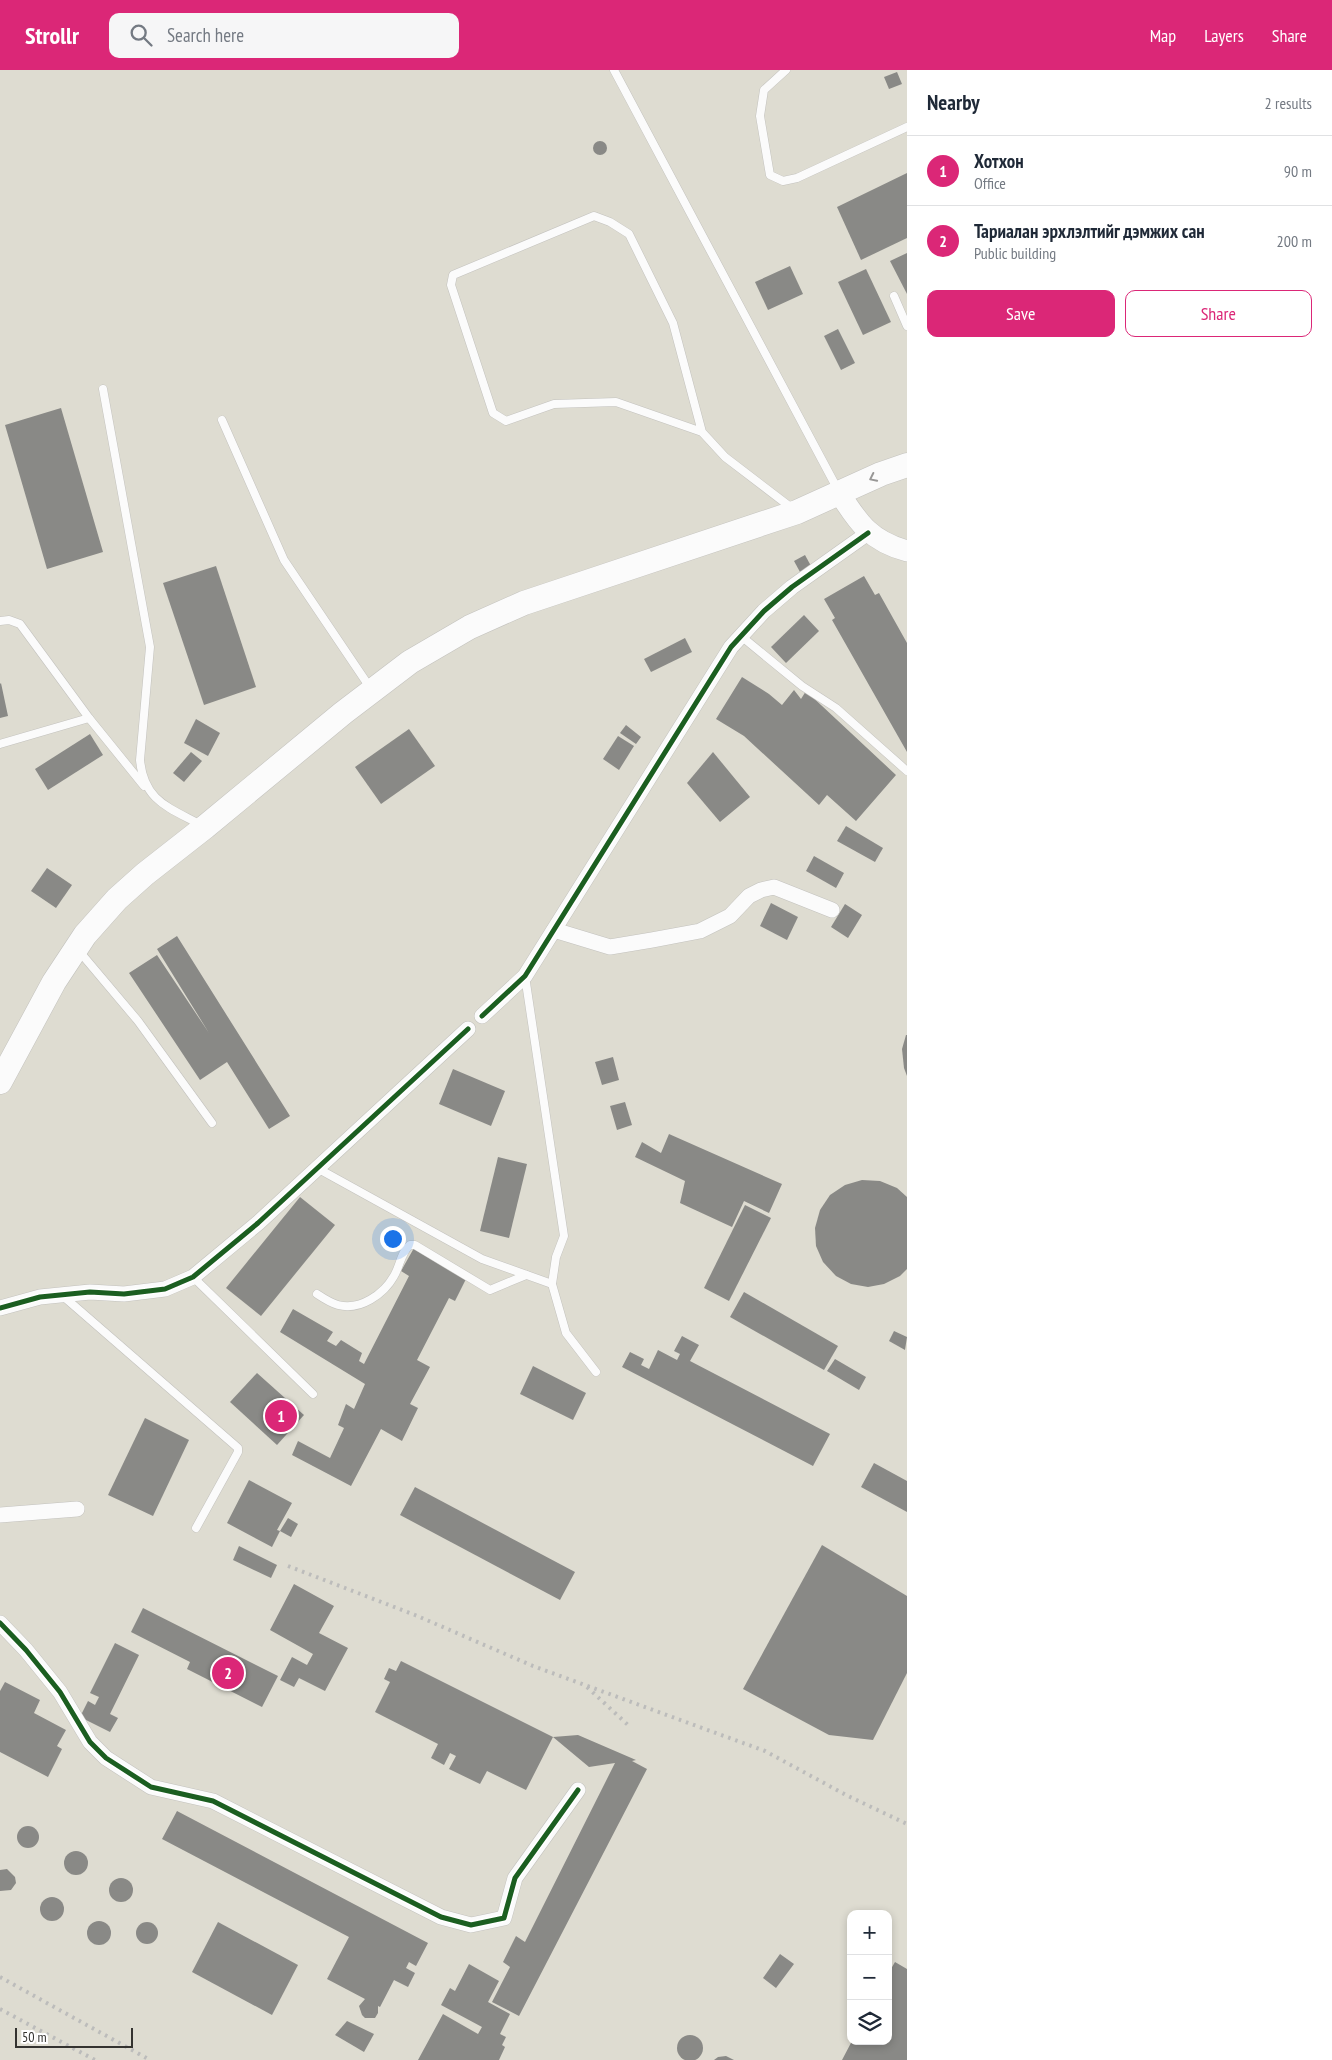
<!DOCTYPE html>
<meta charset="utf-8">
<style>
:root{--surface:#fff;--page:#f6f6f7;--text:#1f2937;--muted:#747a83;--line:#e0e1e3;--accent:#db2777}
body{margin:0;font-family:"PT Sans Narrow",sans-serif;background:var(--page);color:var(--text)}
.controls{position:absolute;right:15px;bottom:15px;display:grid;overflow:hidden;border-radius:10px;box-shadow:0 2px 8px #0003}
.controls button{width:45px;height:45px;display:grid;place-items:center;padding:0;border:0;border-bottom:1px solid var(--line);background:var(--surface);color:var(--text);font:25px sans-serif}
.scale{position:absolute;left:15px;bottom:12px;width:118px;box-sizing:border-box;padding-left:5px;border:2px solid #343330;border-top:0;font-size:14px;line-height:18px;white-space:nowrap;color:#343330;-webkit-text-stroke:4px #fff;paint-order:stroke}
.you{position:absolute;left:392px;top:1168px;width:18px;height:18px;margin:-12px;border:4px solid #fff;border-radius:50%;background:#1a73e8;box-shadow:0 0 0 8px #1a73e833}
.badge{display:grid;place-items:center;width:32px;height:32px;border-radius:50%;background:var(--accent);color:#fff;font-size:16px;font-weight:700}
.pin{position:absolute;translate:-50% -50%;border:2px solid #fff;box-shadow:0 1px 5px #0006}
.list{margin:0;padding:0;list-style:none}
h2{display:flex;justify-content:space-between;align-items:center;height:65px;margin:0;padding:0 20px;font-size:21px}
h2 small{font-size:16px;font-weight:400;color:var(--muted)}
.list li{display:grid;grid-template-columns:32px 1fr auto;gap:15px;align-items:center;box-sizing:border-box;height:70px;padding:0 20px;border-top:1px solid var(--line)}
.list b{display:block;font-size:19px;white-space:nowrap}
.list p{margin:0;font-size:16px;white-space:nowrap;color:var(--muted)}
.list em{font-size:16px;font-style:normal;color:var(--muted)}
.actions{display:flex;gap:10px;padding:15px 20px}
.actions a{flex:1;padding:11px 0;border:1px solid var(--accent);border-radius:10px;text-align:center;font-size:18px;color:var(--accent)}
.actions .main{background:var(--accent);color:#fff}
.icon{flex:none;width:28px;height:28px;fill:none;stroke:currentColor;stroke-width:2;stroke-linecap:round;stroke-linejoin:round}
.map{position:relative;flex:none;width:907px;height:1990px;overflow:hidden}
header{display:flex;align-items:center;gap:30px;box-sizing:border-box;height:70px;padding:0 25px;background:var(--accent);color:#fff}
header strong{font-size:24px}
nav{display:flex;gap:28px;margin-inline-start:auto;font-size:18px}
.search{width:350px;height:45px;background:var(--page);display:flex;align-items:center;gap:12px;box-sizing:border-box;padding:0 18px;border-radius:10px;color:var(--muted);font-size:19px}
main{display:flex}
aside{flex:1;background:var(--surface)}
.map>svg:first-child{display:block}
.built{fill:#dedcd1;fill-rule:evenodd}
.building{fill:#898986}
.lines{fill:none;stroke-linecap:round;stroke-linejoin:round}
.lane-casing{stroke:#c3c2be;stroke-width:9}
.street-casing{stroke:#c3c2be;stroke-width:16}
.secondary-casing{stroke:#c3c2be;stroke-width:22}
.primary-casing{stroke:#c3c2be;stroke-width:25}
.lane{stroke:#fbfbfb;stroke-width:8}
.street{stroke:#fbfbfb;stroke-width:15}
.secondary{stroke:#fbfbfb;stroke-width:21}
.primary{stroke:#fbfbfb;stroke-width:24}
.rail{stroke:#bcbcbb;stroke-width:4;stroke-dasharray:2.5 5;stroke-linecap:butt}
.cycleway-casing{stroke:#fff;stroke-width:8}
.cycleway{stroke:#1b5e20;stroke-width:5}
.oneway{stroke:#989796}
</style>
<header>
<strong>Strollr</strong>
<div class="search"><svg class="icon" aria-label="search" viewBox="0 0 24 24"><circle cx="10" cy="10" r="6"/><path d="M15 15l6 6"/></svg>Search here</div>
<nav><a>Map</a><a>Layers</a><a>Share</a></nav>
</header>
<main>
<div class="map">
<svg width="907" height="1990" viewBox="0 0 907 1990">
<rect width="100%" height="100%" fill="#e7e7e2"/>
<path class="built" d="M0 0H907V1990H0ZM851 1844H888V1971H851Z"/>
<g class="building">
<path d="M897 2 902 14 889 19 884 7Z"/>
<circle cx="600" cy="78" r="7"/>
<path d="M907 103V168L861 190 837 137Z"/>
<path d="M907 183V224L890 191Z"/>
<path d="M790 196 803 224 768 240 755 212Z"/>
<path d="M866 199 891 252 863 265 838 212Z"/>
<path d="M838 259 855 293 841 300 824 266Z"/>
<path d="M61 338 103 482 47 499 5 355Z"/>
<path d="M805 485 811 496 800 502 794 491Z"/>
<path d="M216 496 256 617 204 635 163 513Z"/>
<path d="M864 506 875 525 879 523 907 573V682L832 550 835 548 824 529Z"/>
<path d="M804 545 819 561 786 593 771 577Z"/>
<path d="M685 568 692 582 651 602 644 589Z"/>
<path d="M742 607 769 624 782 635 794 620 801 629 806 621 896 705 856 751 827 725 819 735 744 666 716 649Z"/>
<path d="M1 613 8 646 0 648V614Z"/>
<path d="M196 649 220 663 208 686 184 673Z"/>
<path d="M626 655 641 667 636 674 620 663Z"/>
<path d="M409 659 435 696 381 734 355 697Z"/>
<path d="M90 664 103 685 48 720 35 699Z"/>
<path d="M618 666 634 676 619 700 603 689Z"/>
<path d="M191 682 202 691 184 712 173 703Z"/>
<path d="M713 682 750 727 720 752 687 713Z"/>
<path d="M846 756 883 778 875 792 837 771Z"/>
<path d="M814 786 844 803 836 818 806 801Z"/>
<path d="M47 798 72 815 56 838 31 821Z"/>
<path d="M771 833 798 847 787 870 760 856Z"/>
<path d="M845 834 862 845 848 868 831 857Z"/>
<path d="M177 866 290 1046 269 1059 227 992 200 1010 129 903 157 885 209 963 157 879Z"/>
<path d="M906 965H907V1006L904 998 902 979Z"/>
<path d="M613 987 619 1010 602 1015 595 992Z"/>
<path d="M453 999 505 1021 491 1056 439 1034Z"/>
<path d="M625 1032 632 1055 617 1060 610 1036Z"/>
<path d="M669 1064 782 1114 769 1143 744 1131 732 1157 680 1133 685 1111 635 1087 642 1072 661 1083Z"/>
<path d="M498 1087 527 1094 509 1168 480 1161Z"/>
<path d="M862 1110 880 1111 897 1118 907 1127V1199L900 1206 884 1214 868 1217 851 1214 836 1206 823 1192 816 1176 815 1158 820 1140 830 1125 845 1115Z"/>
<path d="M300 1127 335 1155 261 1246 226 1218Z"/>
<path d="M745 1135 771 1148 729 1231 704 1218Z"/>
<path d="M414 1178 467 1207 455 1231 449 1228 417 1290 430 1297 410 1334 418 1338 402 1371 381 1359 351 1416 292 1385 298 1371 330 1388 344 1358 338 1355 346 1334 354 1339 365 1314 280 1262 293 1239 333 1262 327 1271 336 1276 341 1270 362 1283 359 1291 364 1294 409 1206 401 1201Z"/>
<path d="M744 1222 838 1276 824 1300 730 1247Z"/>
<path d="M894 1261 907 1267 905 1280 889 1271Z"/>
<path d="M682 1266 699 1275 690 1291 830 1364 813 1396 622 1297 630 1282 644 1289 641 1295 649 1299 658 1280 677 1290 680 1284 674 1281Z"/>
<path d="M835 1289 866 1307 859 1320 827 1301Z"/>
<path d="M533 1296 586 1323 573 1350 520 1324Z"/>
<path d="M257 1303 304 1345 277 1375 230 1332Z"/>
<path d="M145 1348 189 1370 153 1446 108 1425Z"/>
<path d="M874 1393 907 1411V1442L861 1417Z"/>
<path d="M249 1410 292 1433 277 1460 280 1461 272 1477 227 1453Z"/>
<path d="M415 1417 575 1502 560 1530 400 1445Z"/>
<path d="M288 1448 298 1454 291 1467 280 1461Z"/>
<path d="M822 1475 907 1526V1603L873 1670 829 1665 743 1619Z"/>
<path d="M239 1476 277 1495 271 1508 233 1490Z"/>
<path d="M294 1514 334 1536 319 1563 348 1578 325 1621 299 1608 294 1617 280 1610 292 1587 307 1595 313 1584 270 1560Z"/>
<path d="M143 1538 278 1606 262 1637 187 1599 190 1592 131 1562Z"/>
<path d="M115 1573 139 1585 110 1644 118 1648 110 1662 80 1647 88 1631 95 1635 99 1627 90 1623Z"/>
<path d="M401 1591 553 1667 526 1720 487 1701 480 1714 449 1699 456 1686 450 1683 444 1695 431 1688 438 1674 375 1642 390 1612 384 1609 389 1598 396 1601Z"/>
<path d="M5 1612 40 1630 34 1643 66 1660 57 1676 62 1679 48 1707 0 1682V1621Z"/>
<path d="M578 1665 636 1690 632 1691 647 1699 519 1946 492 1932 510 1897 503 1892 516 1866 525 1872 615 1693 589 1697 553 1667Z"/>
<path d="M177 1741 428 1873 416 1896 409 1892 406 1898 415 1903 408 1917 394 1910 380 1937 378 1936V1943L375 1948H365L362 1945 359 1936 365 1929 327 1909 349 1867 162 1769Z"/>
<circle cx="28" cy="1767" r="11"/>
<circle cx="76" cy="1793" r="12"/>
<path d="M7 1799 15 1807 16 1813 11 1820 0 1821V1800Z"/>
<circle cx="121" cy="1820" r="12"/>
<circle cx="52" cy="1839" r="12"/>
<circle cx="99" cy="1863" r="12"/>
<circle cx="147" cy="1863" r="11"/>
<path d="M218 1852 298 1895 272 1945 192 1902Z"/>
<path d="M780 1884 794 1894 776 1918 763 1908Z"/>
<path d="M895 1892 907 1899V1990H842L852 1971H888V1904Z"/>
<path d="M469 1894 499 1911 488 1932 510 1944 500 1964 506 1967 502 1975 505 1977 499 1990H418L443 1944 478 1964 482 1957 441 1935 450 1918 455 1921Z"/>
<path d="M347 1951 374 1964 364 1982 335 1965Z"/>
<circle cx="690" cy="1978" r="13"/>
<path d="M726 1986 734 1990H714L718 1987Z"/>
</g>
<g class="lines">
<defs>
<g id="lane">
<path d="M614 0 838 420"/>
<path d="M786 0 764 20 760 46 770 105 783 111 797 108 907 57"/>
<path d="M894 226 907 256"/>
<path d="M103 319 150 577 140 690C144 731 168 737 201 755"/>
<path d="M222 350 284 490 371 619"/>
<path d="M702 362 673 253 629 164 610 152 594 146 453 205 451 215 493 343 506 351 554 334 616 332 702 362 725 387 793 439"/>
<path d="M0 551 9 550 20 554 89 648"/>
<path d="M741 566 802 616 836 638 907 701"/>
<path d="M0 674 89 648 144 716"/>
<path d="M79 881 138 951 212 1053"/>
<path d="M525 906 564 1166 556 1187 552 1214"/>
<path d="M317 1098 482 1189 552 1214 566 1263 596 1302"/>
<path d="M193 1207 313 1324"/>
<path d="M317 1224C323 1228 331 1233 338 1235 360 1241 384 1224 394 1206 400 1196 401 1182 410 1175H415L490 1220 526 1205"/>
<path d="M63 1226 238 1378V1382L196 1458"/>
</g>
<g id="street">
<path d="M554 860 610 877 652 870 700 861 730 846 749 826 761 820 774 817 832 840"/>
<path d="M482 946 525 906 731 577 764 541 792 517 868 463"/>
<path d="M0 1238 40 1227 90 1222 124 1224 165 1219 193 1207 258 1153 468 959"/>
<path d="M0 1445 77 1439"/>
<path d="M0 1553 26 1580 60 1622 90 1672 106 1688 151 1717 213 1731 441 1847 471 1855 504 1848 515 1808 578 1720"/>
</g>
<path id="secondary" d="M840 424C859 454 871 471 907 481"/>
<path id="primary" d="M0 1012 54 912 85 865 117 829 145 804 205 757 343 643 410 592 470 557 524 533 797 442 881 404 907 395"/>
</defs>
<use href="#lane" class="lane-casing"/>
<use href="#street" class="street-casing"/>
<use href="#secondary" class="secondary-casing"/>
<use href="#primary" class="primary-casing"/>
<use href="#lane" class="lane"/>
<use href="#street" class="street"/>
<use href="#secondary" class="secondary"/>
<use href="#primary" class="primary"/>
<g class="rail">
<path d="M288 1496 415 1545 533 1596 765 1681 846 1725 907 1754"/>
<path d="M587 1617 628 1655"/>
<path d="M0 1907 150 1990"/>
<path d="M0 1939 95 1990"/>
</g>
<defs>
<g id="cycleway">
<path d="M482 946 525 906 731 577 764 541 792 517 868 463"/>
<path d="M0 1238 40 1227 90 1222 124 1224 165 1219 193 1207 258 1153 468 959"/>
<path d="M0 1553 26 1580 60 1622 90 1672 106 1688 151 1717 213 1731 441 1847 471 1855 504 1848 515 1808 578 1720"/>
</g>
</defs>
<use href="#cycleway" class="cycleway-casing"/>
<use href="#cycleway" class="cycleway"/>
</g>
<defs><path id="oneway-chevron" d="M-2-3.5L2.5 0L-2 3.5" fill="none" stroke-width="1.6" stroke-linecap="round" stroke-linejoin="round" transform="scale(1.25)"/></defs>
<use class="oneway" href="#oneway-chevron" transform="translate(873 408) rotate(154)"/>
</svg>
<div class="controls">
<button>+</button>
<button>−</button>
<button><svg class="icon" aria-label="layers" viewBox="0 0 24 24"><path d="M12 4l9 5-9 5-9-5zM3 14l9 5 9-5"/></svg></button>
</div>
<div class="scale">50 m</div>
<div class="you"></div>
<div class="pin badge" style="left:281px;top:1346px">1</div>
<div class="pin badge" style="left:228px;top:1603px">2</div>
</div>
<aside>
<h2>Nearby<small>2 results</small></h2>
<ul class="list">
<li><span class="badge">1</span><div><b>Хотхон</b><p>Office</p></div><em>90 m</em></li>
<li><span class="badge">2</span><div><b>Тариалан эрхлэлтийг дэмжих сан</b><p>Public building</p></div><em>200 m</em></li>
</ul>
<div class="actions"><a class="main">Save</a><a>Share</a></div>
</aside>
</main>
